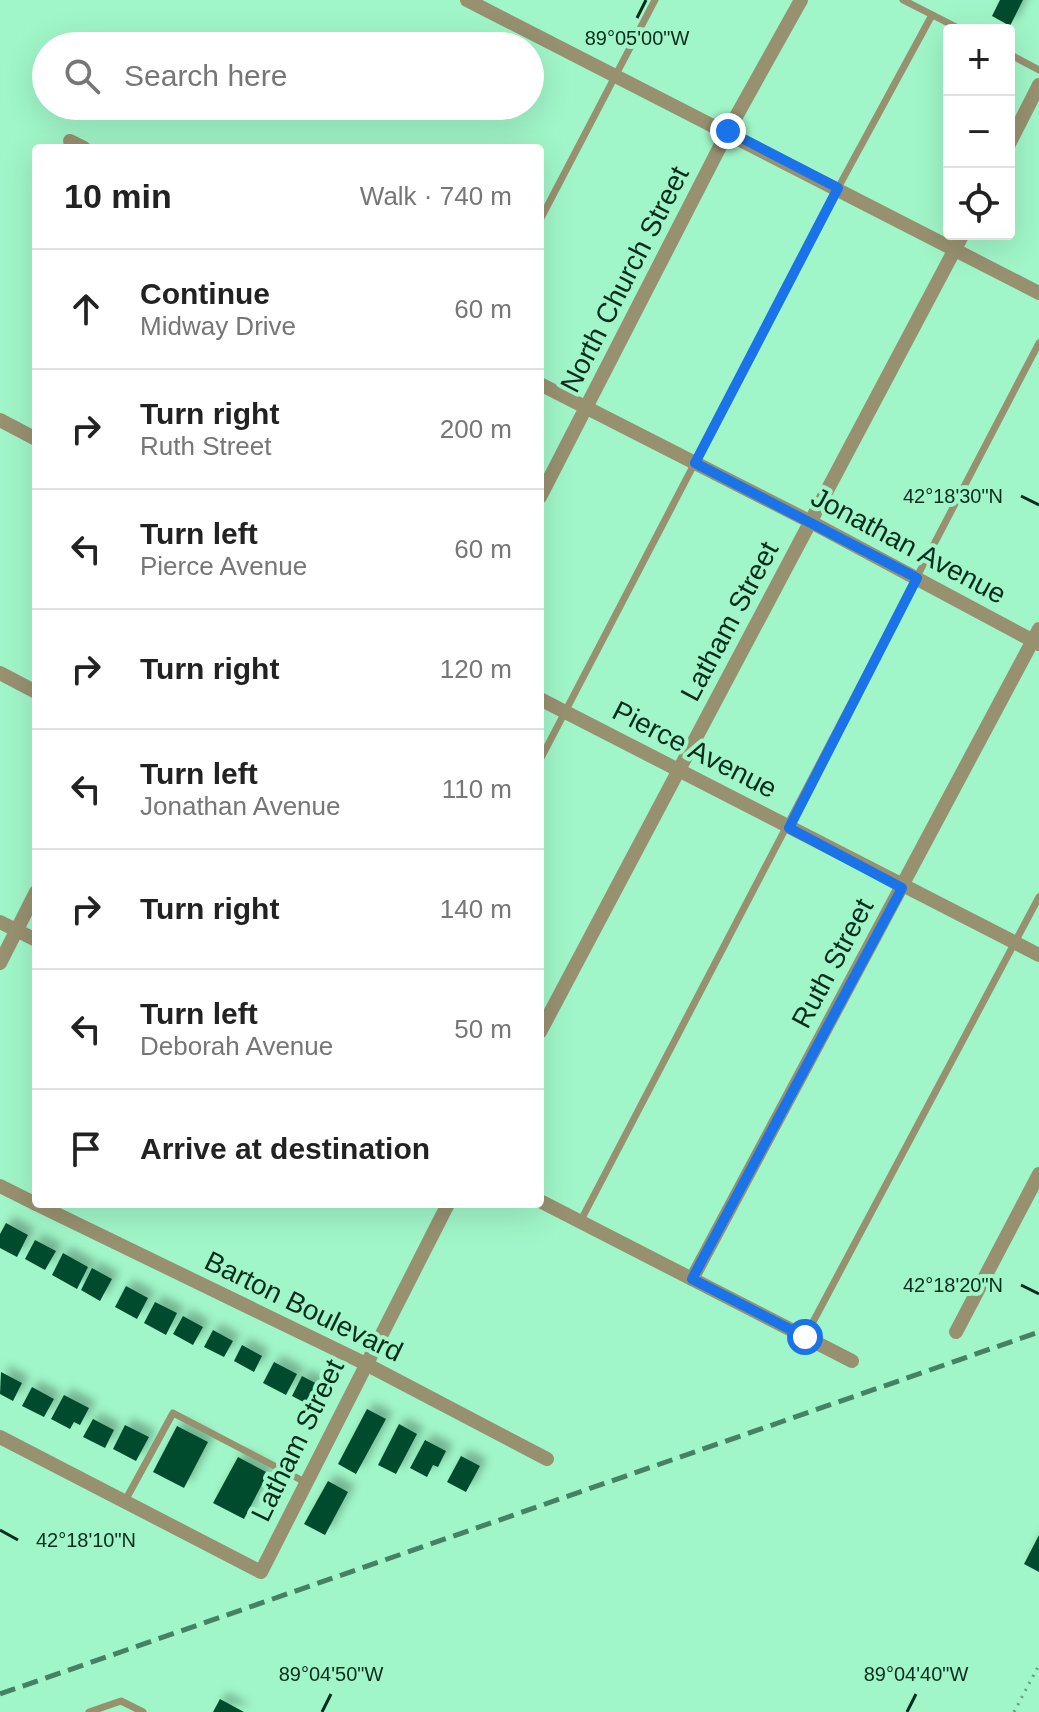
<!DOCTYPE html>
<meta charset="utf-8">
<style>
:root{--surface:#fff;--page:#f2f2f2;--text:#222;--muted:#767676;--line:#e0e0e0}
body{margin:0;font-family:Arial,sans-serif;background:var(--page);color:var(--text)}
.controls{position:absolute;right:24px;top:24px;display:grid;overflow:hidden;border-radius:8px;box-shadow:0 8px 32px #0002}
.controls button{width:72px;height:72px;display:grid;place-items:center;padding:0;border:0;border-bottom:2px solid var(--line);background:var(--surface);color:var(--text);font:40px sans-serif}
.stop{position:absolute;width:24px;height:24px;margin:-18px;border:6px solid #1a73e8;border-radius:50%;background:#fff}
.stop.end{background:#1a73e8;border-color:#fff;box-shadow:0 2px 8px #0008}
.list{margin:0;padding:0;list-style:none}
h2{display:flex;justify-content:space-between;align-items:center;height:104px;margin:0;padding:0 32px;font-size:34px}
h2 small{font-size:26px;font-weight:400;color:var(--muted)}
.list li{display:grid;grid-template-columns:52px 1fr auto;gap:24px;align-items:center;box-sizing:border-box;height:120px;padding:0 32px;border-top:2px solid var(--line)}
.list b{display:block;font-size:30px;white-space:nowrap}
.list p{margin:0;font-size:26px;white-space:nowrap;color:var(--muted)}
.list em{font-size:26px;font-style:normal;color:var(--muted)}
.icon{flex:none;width:44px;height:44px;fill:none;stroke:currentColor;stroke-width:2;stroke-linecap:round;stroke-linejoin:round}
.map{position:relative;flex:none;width:1039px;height:1712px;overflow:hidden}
.search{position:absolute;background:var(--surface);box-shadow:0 8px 32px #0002;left:32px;top:32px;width:512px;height:88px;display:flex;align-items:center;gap:20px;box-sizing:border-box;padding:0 28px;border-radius:44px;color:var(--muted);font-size:30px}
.panel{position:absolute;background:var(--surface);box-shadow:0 8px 32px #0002;left:32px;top:144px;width:512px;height:1064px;border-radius:8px}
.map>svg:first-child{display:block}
.building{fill:#004b2e;filter:url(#shadow)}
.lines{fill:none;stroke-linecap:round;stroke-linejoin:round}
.path{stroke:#61a280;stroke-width:3;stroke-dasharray:2 6;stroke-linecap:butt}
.service{stroke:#979170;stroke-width:7}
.minor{stroke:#979170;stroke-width:14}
.rail{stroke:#478164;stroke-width:5;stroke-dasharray:16 8;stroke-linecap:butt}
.route{stroke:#1a73e8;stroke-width:10}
.ticks{fill:none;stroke:#082d1c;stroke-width:3}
.labels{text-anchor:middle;stroke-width:8;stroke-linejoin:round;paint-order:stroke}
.street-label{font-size:28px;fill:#082d1c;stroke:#a0f6c8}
.ticks-label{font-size:20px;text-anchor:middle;fill:#082d1c;stroke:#a0f6c8;stroke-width:8;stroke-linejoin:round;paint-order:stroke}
</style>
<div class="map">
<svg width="1039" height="1712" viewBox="0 0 1039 1712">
<defs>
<filter id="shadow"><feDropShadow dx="7" dy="-7" stdDeviation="4" flood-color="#0004"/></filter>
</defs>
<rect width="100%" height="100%" fill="#a0f6c8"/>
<g class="building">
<path d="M1000 0H1023L1010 26 992 16Z"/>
<path d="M6 1223 28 1235 17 1257 0 1248V1234Z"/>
<path d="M35 1240 56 1251 45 1270 25 1259Z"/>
<path d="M63 1253 88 1267 77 1289 52 1275Z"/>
<path d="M92 1268 112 1279 100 1301 81 1290Z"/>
<path d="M126 1286 148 1298 137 1319 115 1307Z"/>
<path d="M155 1302 177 1313 166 1335 144 1323Z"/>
<path d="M183 1316 203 1327 193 1345 173 1334Z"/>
<path d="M213 1330 233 1341 224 1357 204 1347Z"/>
<path d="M242 1345 262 1356 254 1372 234 1361Z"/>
<path d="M274 1362 297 1374 286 1395 263 1383Z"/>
<path d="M1 1372 22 1383 13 1401 0 1394Z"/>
<path d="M302 1376 323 1387 313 1407 292 1396Z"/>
<path d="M32 1387 54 1399 44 1417 22 1406Z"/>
<path d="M64 1395 89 1408 80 1425 74 1422 70 1429 51 1419Z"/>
<path d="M367 1409 386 1419 356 1474 338 1464Z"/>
<path d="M93 1419 114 1430 105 1448 83 1437Z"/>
<path d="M399 1424 417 1434 396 1474 378 1465Z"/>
<path d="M125 1425 149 1437 136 1461 113 1449Z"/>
<path d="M177 1426 208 1442 184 1488 153 1472Z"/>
<path d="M425 1440 446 1451 438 1467 433 1465 427 1477 410 1468Z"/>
<path d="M461 1456 480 1466 466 1492 447 1482Z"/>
<path d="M238 1457 268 1473 244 1519 213 1503Z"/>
<path d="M328 1481 348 1492 325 1535 304 1524Z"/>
<path d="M1039 1535V1572L1024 1564Z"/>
<path d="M220 1699 244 1712H213Z"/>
</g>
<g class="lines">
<path class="path" d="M1014 1712 1039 1665"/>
<g class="service">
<path d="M903 0 962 30"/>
<path d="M1009 54 1039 70"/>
<path d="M540 220 655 0"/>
<path d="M540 760 838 188 932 15"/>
<path d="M580 1222 1039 343"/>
<path d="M805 1337 1039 897"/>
<path d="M125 1501 173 1413 305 1482"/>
<path d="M89 1712 121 1701 143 1712"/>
</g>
<g class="minor">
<path d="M467 0 1039 293"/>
<path d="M70 141 84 148"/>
<path d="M1009 144 1039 85"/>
<path d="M540 384 811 522 1039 644"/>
<path d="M0 420 36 439"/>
<path d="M540 497 728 131 801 0"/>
<path d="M0 673 36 692"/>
<path d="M540 699 1039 955"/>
<path d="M0 922 36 940"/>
<path d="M0 963 36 892"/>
<path d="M540 1032 963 234"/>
<path d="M0 1186 36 1204"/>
<path d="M540 1201 852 1361"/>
<path d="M36 1204 364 1363 547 1459"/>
<path d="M692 1279 1039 629"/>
<path d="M956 1332 1039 1174"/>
<path d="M0 1437 261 1572 448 1204"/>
</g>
<path class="rail" d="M0 1694 1039 1332"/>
</g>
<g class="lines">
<path class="route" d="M728 131 838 188 695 463 917 578 789 828 902 888 692 1279 805 1337"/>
</g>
<path class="ticks" d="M637 18 646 0M1021 496 1039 505M1021 1285 1039 1294M0 1530 18 1540M322 1712 331 1694M907 1712 916 1694"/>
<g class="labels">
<g class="street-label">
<text transform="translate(624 279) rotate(-63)" y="10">North Church Street</text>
<text transform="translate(909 545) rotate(28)" y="10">Jonathan Avenue</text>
<text transform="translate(729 621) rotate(-62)" y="10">Latham Street</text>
<text transform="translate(695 749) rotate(27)" y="10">Pierce Avenue</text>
<text transform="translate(832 963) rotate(-62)" y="10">Ruth Street</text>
<text transform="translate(304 1306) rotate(26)" y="10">Barton Boulevard</text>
<text transform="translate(297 1440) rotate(-64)" y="10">Latham Street</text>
</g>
</g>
<g class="ticks-label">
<text x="637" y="45">89°05'00"W</text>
<text x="953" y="503">42°18'30"N</text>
<text x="953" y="1292">42°18'20"N</text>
<text x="86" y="1547">42°18'10"N</text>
<text x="331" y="1681">89°04'50"W</text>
<text x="916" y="1681">89°04'40"W</text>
</g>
</svg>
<div class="controls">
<button>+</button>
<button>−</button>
<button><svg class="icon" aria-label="locate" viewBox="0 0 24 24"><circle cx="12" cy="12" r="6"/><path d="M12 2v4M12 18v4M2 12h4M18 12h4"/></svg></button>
</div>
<div class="stop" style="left:805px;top:1337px"></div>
<div class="stop end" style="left:728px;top:131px"></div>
<div class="search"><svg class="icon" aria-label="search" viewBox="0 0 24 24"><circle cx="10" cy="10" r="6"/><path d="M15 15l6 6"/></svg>Search here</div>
<section class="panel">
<h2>10 min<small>Walk · 740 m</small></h2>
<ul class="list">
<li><svg class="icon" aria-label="ahead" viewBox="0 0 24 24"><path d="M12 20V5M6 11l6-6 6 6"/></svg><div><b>Continue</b><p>Midway Drive</p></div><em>60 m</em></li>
<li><svg class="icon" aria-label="right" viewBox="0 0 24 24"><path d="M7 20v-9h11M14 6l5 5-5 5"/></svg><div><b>Turn right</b><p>Ruth Street</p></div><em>200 m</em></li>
<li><svg class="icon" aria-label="left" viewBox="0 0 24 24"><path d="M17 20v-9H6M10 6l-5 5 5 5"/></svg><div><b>Turn left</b><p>Pierce Avenue</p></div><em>60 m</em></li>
<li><svg class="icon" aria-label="right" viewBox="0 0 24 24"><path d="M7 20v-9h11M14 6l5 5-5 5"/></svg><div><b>Turn right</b></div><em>120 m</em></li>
<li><svg class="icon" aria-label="left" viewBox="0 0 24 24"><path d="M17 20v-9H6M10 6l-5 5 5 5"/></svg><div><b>Turn left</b><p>Jonathan Avenue</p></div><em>110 m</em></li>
<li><svg class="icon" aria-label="right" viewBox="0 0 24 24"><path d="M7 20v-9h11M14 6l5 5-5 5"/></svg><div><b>Turn right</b></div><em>140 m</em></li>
<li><svg class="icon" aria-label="left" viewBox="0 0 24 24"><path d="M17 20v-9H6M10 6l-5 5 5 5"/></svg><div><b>Turn left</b><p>Deborah Avenue</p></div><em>50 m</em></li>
<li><svg class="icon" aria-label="arrive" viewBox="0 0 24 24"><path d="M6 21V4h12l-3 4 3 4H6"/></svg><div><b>Arrive at destination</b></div></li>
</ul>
</section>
</div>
